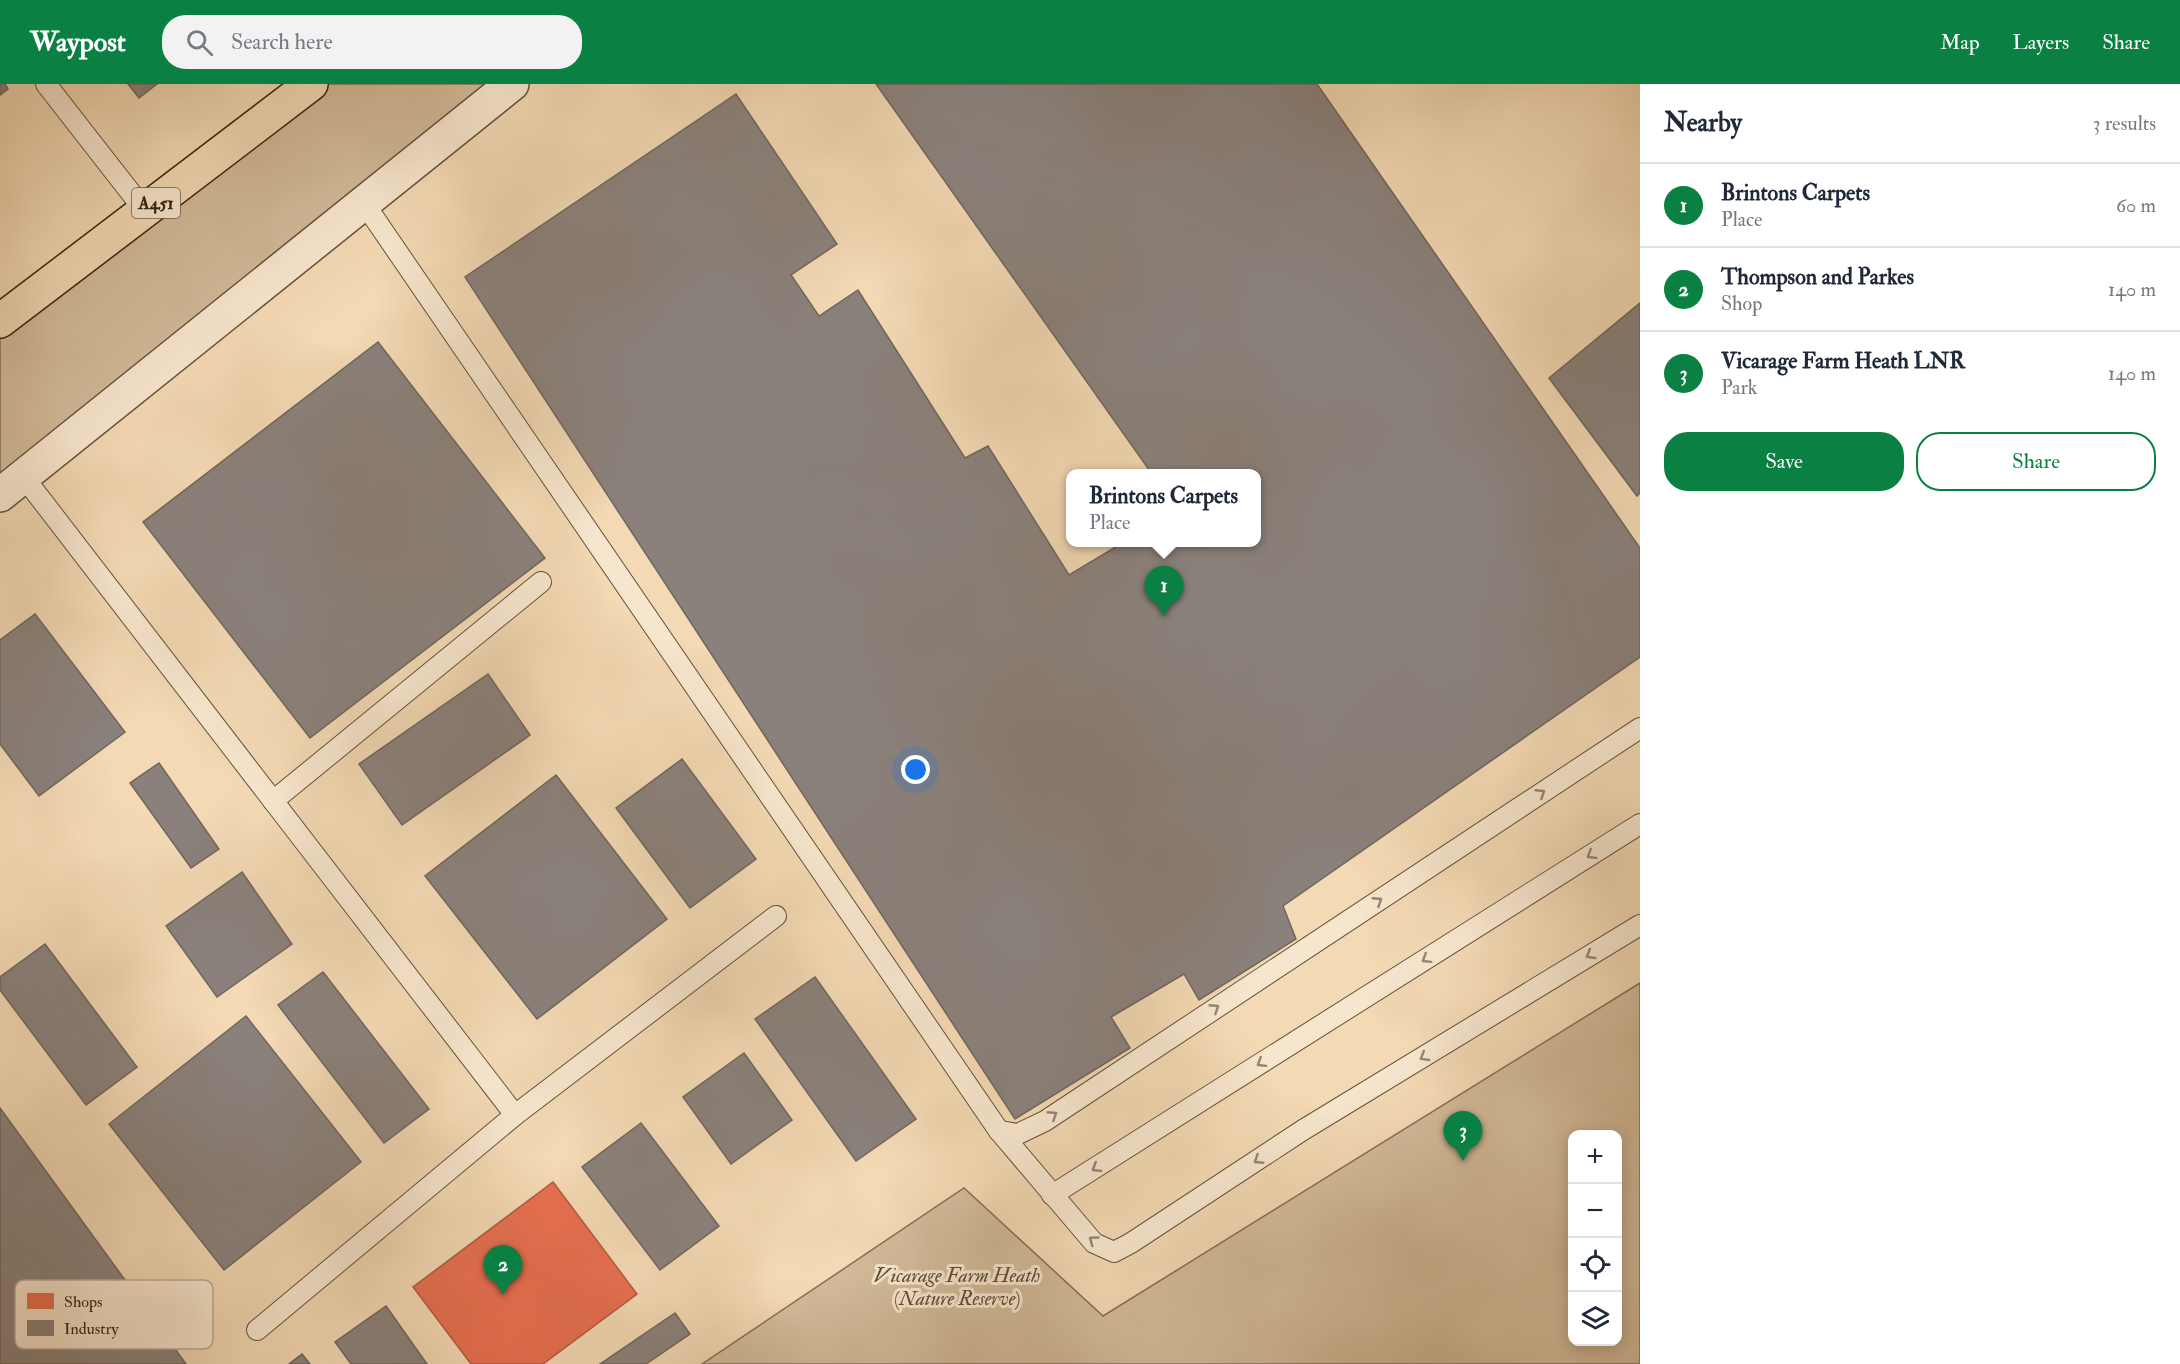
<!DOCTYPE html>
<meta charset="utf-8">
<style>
:root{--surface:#fff;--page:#f2f2f3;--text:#1f2937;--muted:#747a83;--line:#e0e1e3;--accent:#0b8043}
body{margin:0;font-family:"IM FELL Double Pica",serif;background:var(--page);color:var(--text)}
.controls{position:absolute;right:18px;bottom:18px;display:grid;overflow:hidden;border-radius:12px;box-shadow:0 3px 15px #0003}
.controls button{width:54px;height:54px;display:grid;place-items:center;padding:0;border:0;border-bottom:2px solid var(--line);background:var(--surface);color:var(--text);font:30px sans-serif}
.you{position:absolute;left:916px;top:686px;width:21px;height:21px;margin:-15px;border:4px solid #fff;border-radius:50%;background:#1a73e8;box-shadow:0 0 0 9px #1a73e833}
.badge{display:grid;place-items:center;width:39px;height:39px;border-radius:50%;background:var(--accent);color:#fff;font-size:20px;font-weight:700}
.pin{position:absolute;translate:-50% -50px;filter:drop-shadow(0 2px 3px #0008)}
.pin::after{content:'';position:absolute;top:32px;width:21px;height:18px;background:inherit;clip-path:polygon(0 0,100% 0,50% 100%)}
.popup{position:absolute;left:1066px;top:385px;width:195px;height:78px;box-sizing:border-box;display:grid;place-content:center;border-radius:12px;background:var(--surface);filter:drop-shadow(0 2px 4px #0005);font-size:20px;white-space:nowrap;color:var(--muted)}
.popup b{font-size:22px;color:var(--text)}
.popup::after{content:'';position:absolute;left:50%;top:100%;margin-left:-12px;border:12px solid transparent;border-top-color:var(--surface)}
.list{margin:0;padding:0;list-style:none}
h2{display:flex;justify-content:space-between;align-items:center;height:78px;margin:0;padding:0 24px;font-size:26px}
h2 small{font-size:20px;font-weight:400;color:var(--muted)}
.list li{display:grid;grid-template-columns:39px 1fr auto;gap:18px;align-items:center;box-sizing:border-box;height:84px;padding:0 24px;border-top:2px solid var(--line)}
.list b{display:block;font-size:22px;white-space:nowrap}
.list p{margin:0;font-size:20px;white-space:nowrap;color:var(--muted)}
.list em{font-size:20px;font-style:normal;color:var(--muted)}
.actions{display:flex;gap:12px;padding:18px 24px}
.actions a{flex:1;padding:14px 0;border:2px solid var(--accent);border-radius:24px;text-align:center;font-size:21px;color:var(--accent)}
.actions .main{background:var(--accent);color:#fff}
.icon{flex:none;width:33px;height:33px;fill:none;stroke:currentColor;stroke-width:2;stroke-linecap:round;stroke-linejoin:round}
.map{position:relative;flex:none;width:1640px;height:1280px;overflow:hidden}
header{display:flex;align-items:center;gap:36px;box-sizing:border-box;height:84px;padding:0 30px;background:var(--accent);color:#fff}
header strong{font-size:28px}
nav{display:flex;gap:33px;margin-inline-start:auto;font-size:21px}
.search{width:420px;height:54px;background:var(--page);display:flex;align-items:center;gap:15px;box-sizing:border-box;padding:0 21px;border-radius:24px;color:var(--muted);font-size:22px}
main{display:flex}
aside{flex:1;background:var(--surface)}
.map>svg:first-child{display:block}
.green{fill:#d2ba99;stroke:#827056;stroke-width:1.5;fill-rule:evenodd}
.shops{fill:#e76f51;stroke:#b1593f;stroke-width:1.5}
.industry{fill:#8a817c;stroke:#70655d;stroke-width:1.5}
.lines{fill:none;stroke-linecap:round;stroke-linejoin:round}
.lane-casing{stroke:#63523c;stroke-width:22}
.street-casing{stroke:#63523c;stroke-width:36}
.primary-casing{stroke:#332514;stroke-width:36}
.lane{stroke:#f7e6ce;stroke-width:20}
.street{stroke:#f7e6ce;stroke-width:33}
.primary{stroke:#f3d9b4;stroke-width:33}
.oneway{stroke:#958671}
.labels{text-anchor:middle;stroke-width:6;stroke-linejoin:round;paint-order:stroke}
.shield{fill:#f7e6ce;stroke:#6e5f4c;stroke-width:1.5}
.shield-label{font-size:18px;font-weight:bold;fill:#332514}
.park-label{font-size:20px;font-style:italic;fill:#5b4a35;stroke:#f7e6ce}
.key{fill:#f7e6ce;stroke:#bcac96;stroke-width:1.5}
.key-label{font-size:16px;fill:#332514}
</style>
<header>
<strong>Waypost</strong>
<div class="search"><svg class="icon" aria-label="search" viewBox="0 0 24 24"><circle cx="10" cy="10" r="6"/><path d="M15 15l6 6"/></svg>Search here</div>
<nav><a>Map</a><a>Layers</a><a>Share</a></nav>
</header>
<main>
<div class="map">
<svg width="1640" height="1280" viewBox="0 0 1640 1280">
<rect width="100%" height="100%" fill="#f3d9b4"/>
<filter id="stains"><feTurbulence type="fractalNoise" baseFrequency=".00333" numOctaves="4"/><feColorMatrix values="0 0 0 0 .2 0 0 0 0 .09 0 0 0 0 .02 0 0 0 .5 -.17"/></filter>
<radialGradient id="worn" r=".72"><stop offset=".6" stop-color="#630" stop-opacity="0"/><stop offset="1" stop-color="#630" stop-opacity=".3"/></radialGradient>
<g class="green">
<path d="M311 0H512L0 411V237Z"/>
<path d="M1640 899V1280H702L964 1104 1103 1232ZM1618 1050V1258H1572V1050Z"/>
</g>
<path class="shops" d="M553 1098 637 1210 543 1280H471L413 1203Z"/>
<g class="industry">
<path d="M0 0H5L8 5 0 11Z"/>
<path d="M128 0H157L139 14Z"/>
<path d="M876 0H1317L1640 464V573L1283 822 1296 855 1199 916 1184 890 1111 933 1130 964 1015 1035 465 193 736 10 837 160 791 191 819 232 858 206 965 374 988 362 1069 491 1124 458H1257V390H1152Z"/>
<path d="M1640 219V409L1637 412 1549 294Z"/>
<path d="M378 258 545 474 310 654 143 438Z"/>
<path d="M35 530 125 648 39 712 0 660V556Z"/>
<path d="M488 590 530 651 402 741 359 680Z"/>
<path d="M682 675 756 775 690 824 616 724Z"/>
<path d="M159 679 219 765 191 784 130 699Z"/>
<path d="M556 691 667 835 537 935 425 792Z"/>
<path d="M242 788 292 860 217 913 166 842Z"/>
<path d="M45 860 137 983 86 1021 0 906V893Z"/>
<path d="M323 888 429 1025 384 1059 278 921Z"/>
<path d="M815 893 916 1035 856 1077 755 935Z"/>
<path d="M246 932 361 1078 224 1186 109 1040Z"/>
<path d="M744 969 792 1036 731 1080 683 1013Z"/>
<path d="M0 1024 186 1280H0Z"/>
<path d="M641 1039 719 1142 660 1186 582 1083Z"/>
<path d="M386 1222 427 1280H351L335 1258Z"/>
<path d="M675 1229 690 1250 646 1280H600Z"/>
<path d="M302 1270 310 1280H289Z"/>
</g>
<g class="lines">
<defs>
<g id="lane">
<path d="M46 0 145 127"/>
<path d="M364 119 999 1047 1094 1159 1114 1168 1131 1159 1303 1046 1640 841"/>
<path d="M23 392 515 1031"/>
<path d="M273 717 541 498"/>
<path d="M999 1047 1018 1050 1045 1037 1640 644"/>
<path d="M1052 1111 1640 740"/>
<path d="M257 1246 515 1031 776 832"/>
</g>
<path id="street" d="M0 411 512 0"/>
<path id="primary" d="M0 237 311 0"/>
</defs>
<use href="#lane" class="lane-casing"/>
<use href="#street" class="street-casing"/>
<use href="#primary" class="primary-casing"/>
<use href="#lane" class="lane"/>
<use href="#street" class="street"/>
<use href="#primary" class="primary"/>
</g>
<defs><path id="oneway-chevron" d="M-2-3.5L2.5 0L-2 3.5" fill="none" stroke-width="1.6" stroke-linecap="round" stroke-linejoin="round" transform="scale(1.5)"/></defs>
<g class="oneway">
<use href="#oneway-chevron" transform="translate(1541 709) rotate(-33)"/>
<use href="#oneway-chevron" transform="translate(1591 771) rotate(148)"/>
<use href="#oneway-chevron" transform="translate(1378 817) rotate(-33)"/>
<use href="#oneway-chevron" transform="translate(1590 871) rotate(149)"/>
<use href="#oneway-chevron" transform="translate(1426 875) rotate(148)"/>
<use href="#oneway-chevron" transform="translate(1215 924) rotate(-33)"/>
<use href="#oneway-chevron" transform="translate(1424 973) rotate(149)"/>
<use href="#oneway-chevron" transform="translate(1261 979) rotate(148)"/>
<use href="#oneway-chevron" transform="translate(1053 1031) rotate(-33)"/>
<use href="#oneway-chevron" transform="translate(1258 1076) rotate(147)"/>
<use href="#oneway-chevron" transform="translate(1096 1084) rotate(148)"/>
<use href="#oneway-chevron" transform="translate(1093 1156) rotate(-144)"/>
</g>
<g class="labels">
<rect class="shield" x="132" y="104" width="48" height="30" rx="4.5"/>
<g class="shield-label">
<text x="156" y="125">A451</text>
</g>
<g class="park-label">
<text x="957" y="1198">Vicarage Farm Heath<tspan x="957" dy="23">(Nature Reserve)</tspan></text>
</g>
</g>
<rect x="15" y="1196" width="198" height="69" rx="9" class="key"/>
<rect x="27" y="1209" width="27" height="16" fill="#e76f51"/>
<rect x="27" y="1236" width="27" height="16" fill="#8a817c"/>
<g class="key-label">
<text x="64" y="1223">Shops</text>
<text x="64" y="1250">Industry</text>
</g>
<rect width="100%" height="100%" filter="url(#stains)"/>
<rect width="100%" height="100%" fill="url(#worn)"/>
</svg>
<div class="controls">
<button>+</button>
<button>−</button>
<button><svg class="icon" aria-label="locate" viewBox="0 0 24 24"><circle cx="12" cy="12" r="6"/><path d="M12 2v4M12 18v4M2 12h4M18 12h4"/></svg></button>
<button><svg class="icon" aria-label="layers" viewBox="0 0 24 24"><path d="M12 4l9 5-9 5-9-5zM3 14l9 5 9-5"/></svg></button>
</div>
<div class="you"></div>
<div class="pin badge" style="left:1164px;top:532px">1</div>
<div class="popup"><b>Brintons Carpets</b>Place</div>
<div class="pin badge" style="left:503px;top:1211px">2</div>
<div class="pin badge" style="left:1463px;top:1077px">3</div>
</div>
<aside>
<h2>Nearby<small>3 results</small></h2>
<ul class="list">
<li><span class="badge">1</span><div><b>Brintons Carpets</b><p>Place</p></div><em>60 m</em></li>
<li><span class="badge">2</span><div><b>Thompson and Parkes</b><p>Shop</p></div><em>140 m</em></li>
<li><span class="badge">3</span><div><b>Vicarage Farm Heath LNR</b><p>Park</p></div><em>140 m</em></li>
</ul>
<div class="actions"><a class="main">Save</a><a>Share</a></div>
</aside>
</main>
